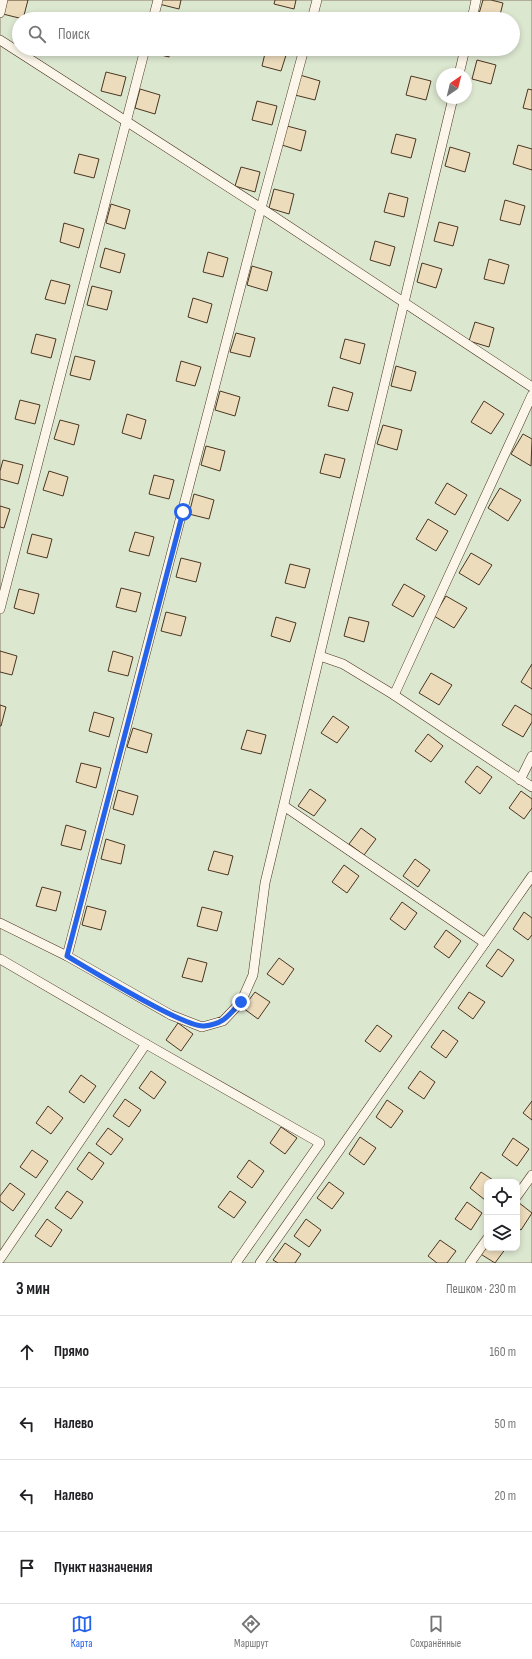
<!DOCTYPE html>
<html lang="ru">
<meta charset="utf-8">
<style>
:root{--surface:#fff;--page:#f6f6f6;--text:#202124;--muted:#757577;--line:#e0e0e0;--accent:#2563eb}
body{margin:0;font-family:"Sofia Sans Condensed",sans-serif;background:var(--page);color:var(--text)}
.controls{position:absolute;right:12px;bottom:12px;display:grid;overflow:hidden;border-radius:8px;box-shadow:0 2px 6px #0003}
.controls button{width:36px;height:36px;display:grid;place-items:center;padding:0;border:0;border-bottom:1px solid var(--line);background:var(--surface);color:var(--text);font:20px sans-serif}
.compass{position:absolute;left:436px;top:68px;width:36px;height:36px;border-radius:50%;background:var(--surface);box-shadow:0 2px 6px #0003;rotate:35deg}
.stop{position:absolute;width:12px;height:12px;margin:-9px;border:3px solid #2563eb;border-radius:50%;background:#fff}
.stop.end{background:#2563eb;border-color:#fff;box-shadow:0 1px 4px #0008}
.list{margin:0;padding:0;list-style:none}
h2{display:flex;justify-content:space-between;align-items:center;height:52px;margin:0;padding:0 16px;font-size:17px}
h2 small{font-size:13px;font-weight:400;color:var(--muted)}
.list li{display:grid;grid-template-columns:26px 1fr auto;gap:12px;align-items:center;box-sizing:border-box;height:72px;padding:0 16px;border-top:1px solid var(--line)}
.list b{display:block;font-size:15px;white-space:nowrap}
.list em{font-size:13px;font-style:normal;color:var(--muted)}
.icon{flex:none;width:22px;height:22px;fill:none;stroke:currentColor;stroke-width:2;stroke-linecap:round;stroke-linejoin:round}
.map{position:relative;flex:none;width:532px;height:1263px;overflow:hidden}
.search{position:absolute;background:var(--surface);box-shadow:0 2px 6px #0003;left:12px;right:12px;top:12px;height:44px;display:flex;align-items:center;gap:10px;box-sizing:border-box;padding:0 14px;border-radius:22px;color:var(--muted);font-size:15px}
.sheet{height:340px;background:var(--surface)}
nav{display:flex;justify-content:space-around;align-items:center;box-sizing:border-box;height:56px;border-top:1px solid var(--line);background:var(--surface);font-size:11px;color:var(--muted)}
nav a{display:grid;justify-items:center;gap:2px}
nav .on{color:var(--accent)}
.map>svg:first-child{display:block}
.green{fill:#dce7d0;stroke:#887966;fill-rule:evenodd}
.building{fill:#ecdcbc;stroke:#4a3520}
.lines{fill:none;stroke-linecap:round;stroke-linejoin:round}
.service-casing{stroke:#4a3520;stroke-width:10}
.service{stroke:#fbf6e9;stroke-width:9}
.route{stroke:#2563eb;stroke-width:5}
</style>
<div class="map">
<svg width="532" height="1263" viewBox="0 0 532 1263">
<rect width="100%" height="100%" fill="#fbf6e9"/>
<path class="green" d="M0 0H532V1263H0ZM19 19H513V49H19ZM442 74H466V98H442ZM487 1182H517V1248H487Z"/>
<g class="building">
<path d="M7 0H28L23 19 3 14Z"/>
<path d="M160 0H181L179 9 159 4Z"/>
<path d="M275 0H296L294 9 274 4Z"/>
<path d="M483 0H491L503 3 499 19H485L478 17Z"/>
<path d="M150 49H171L169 57 149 52Z"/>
<path d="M266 49H275L287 52 281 71 262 66Z"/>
<path d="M477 60 496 65 491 84 472 79Z"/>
<path d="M106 72 126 77 121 96 101 91Z"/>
<path d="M300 75 320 81 315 100 295 95Z"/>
<path d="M411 76 431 81 426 100 406 95Z"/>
<path d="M140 89 160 95 155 114 135 108Z"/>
<path d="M528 89 532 90V110L523 108Z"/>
<path d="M257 101 277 106 272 125 252 120Z"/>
<path d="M287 126 306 131 301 151 282 145Z"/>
<path d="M396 134 416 139 411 158 391 153Z"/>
<path d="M518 145 532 149V170L513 164Z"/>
<path d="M450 147 470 153 465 172 445 166Z"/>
<path d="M79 154 99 159 94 178 74 173Z"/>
<path d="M241 167 260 172 255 192 235 186Z"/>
<path d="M274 189 294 194 289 214 269 208Z"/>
<path d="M389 193 408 198 404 217 384 212Z"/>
<path d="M505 200 525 206 520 225 500 220Z"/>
<path d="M111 204 130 210 125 229 106 223Z"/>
<path d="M439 222 458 227 453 246 434 241Z"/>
<path d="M64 223 84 229 79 248 60 242Z"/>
<path d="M375 241 395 247 390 266 370 260Z"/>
<path d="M105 248 125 254 120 273 100 267Z"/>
<path d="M208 252 228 258 223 277 203 272Z"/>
<path d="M489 259 509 265 504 284 484 279Z"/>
<path d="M422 263 442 269 436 288 417 282Z"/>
<path d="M252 266 272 272 267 291 247 285Z"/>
<path d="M51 280 70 285 65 304 45 299Z"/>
<path d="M92 286 112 291 107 310 87 305Z"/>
<path d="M193 298 212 304 207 323 188 317Z"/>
<path d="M475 322 494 328 489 347 469 341Z"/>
<path d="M236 333 255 338 250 357 230 352Z"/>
<path d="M36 334 56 339 51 358 31 353Z"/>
<path d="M345 339 365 344 360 364 340 358Z"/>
<path d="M75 356 95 361 90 380 70 375Z"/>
<path d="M181 361 201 367 195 386 176 381Z"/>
<path d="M396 366 416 372 411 391 391 386Z"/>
<path d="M333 387 353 393 348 411 328 406Z"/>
<path d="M220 391 240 397 235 416 215 410Z"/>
<path d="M20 400 40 405 35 424 15 419Z"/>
<path d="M484 401 504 414 491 434 471 422Z"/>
<path d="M127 414 146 420 141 439 122 433Z"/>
<path d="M60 420 79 425 74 445 54 439Z"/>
<path d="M383 425 402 430 397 450 377 444Z"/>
<path d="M523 434 532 439 531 466 511 454Z"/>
<path d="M206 446 225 451 220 471 201 465Z"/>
<path d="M325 454 345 459 340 478 320 473Z"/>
<path d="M3 460 23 465 18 484 0 479V471Z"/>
<path d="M49 471 68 477 63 496 43 490Z"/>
<path d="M154 475 174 480 169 499 149 494Z"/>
<path d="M447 483 467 495 455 515 435 503Z"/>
<path d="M500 488 521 500 508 521 488 508Z"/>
<path d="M194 494 214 500 209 519 189 514Z"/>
<path d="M0 506 10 509 4 528 0 527Z"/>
<path d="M428 519 448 531 436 551 416 539Z"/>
<path d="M135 532 154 537 149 556 129 551Z"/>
<path d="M32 534 52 539 47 558 27 553Z"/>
<path d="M471 553 492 565 479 585 459 573Z"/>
<path d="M181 558 201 563 196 582 176 577Z"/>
<path d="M290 564 310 569 305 588 285 583Z"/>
<path d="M404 584 425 596 413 617 392 605Z"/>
<path d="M121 588 141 593 136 612 116 607Z"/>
<path d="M19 589 39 594 34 614 14 608Z"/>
<path d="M446 596 467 608 454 628 434 616Z"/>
<path d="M166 612 186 617 181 636 161 631Z"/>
<path d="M276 617 296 623 290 642 271 636Z"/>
<path d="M349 617 369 622 364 642 344 636Z"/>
<path d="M0 651 17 656 12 675 0 672Z"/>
<path d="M113 651 133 657 128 676 108 671Z"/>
<path d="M532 664V689L521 682Z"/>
<path d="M431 673 452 685 439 705 419 693Z"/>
<path d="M0 705 6 707 1 726H0Z"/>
<path d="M515 705 532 715V722L523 737 502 725Z"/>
<path d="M94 712 114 718 109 737 89 731Z"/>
<path d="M333 716 349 727 337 743 321 733Z"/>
<path d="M133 728 152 734 147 753 127 747Z"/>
<path d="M247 730 266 735 261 754 241 749Z"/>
<path d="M428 734 443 746 431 762 415 751Z"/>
<path d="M81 763 101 768 96 788 76 782Z"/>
<path d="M477 766 492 777 480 794 465 782Z"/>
<path d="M310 789 326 800 314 816 298 806Z"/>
<path d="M118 790 138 796 133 815 113 809Z"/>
<path d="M521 791 532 799V808L524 819 509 808Z"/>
<path d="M66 825 86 831 81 850 61 845Z"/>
<path d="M361 828 376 839 364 855 349 844Z"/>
<path d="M106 839 125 845 121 864 101 859Z"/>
<path d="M214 851 233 856 228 875 208 870Z"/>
<path d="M415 859 430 870 418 887 403 876Z"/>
<path d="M344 865 359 876 347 893 332 882Z"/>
<path d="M42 887 61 892 56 911 36 906Z"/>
<path d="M402 902 417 913 405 930 390 919Z"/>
<path d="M87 906 106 911 101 930 82 925Z"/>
<path d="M202 907 222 912 217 931 197 926Z"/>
<path d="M524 912 532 918V935L528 940 513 929Z"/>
<path d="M446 930 461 941 449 958 434 947Z"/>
<path d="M498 949 514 960 502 977 486 966Z"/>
<path d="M188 958 207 963 202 982 182 977Z"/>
<path d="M279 958 294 969 283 985 267 974Z"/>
<path d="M255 992 270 1002 258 1019 243 1008Z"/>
<path d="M469 992 485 1002 473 1019 458 1008Z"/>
<path d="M178 1023 193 1034 181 1051 166 1040Z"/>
<path d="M377 1025 392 1036 380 1052 365 1041Z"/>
<path d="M443 1030 458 1041 446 1058 431 1047Z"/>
<path d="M151 1071 166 1082 154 1099 139 1088Z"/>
<path d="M420 1071 435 1082 424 1099 408 1088Z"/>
<path d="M81 1075 96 1086 84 1103 69 1092Z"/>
<path d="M125 1099 141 1110 129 1127 113 1116Z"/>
<path d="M387 1100 403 1111 391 1128 376 1117Z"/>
<path d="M532 1101V1120L523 1113Z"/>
<path d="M48 1106 63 1118 51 1134 36 1123Z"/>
<path d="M281 1127 297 1138 285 1154 270 1143Z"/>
<path d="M108 1128 123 1139 111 1155 96 1144Z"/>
<path d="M360 1137 376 1148 364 1165 349 1154Z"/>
<path d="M513 1138 529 1149 517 1166 502 1155Z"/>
<path d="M32 1150 48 1161 36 1178 20 1167Z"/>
<path d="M89 1152 104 1163 92 1180 77 1169Z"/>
<path d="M249 1160 264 1171 252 1188 237 1177Z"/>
<path d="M481 1172 496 1182H487V1197L485 1200 470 1188Z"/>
<path d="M329 1182 344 1193 332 1209 317 1198Z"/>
<path d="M10 1183 25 1194 13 1211 0 1201V1196Z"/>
<path d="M67 1191 83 1202 71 1219 55 1208Z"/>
<path d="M230 1191 246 1202 234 1218 218 1207Z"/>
<path d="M467 1202 482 1213 471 1230 455 1219Z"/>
<path d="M518 1202 532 1213 521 1230 517 1227Z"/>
<path d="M47 1219 62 1230 51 1247 35 1236Z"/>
<path d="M306 1219 321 1230 309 1247 294 1236Z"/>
<path d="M440 1240 456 1251 447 1263H437L428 1256Z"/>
<path d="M487 1242V1248H506L495 1263 479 1253Z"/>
<path d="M285 1243 301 1254 295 1263H278L273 1260Z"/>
</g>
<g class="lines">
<defs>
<g id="service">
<path d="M0 13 3 0"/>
<path d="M153 19 158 0"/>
<path d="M312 19 317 0"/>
<path d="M472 19 476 0"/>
<path d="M0 40 261 208 532 387"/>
<path d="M459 74 465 49"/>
<path d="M0 609 145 49"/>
<path d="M320 656 343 664 394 695 532 787"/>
<path d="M394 695 532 395"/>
<path d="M520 780 532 756"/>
<path d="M284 806 485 943"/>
<path d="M0 923 67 956 171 1015 202 1027 223 1021 241 1002 253 975 265 883 453 98"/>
<path d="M67 956 261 208 304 49"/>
<path d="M0 959 146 1044 320 1143 236 1263"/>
<path d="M517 1196 532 1175"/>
<path d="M0 1259 146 1044"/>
<path d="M260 1263 532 876"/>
<path d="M470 1263 487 1239"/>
</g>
</defs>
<use href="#service" class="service-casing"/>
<use href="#service" class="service"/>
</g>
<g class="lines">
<path class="route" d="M183 512 67 956C89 969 185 1028 204 1026 224 1024 228 1016 241 1002"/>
</g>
</svg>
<div class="controls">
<button><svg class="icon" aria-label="locate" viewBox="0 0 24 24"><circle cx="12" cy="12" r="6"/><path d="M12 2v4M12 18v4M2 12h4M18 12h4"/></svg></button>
<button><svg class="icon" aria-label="layers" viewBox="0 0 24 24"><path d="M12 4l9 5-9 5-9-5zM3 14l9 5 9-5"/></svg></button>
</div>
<svg class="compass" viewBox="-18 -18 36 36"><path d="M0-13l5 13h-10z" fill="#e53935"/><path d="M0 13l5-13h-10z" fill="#757577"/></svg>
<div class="stop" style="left:183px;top:512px"></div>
<div class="stop end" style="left:241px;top:1002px"></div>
<div class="search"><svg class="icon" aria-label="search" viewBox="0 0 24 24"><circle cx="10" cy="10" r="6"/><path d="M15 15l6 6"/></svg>Поиск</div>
</div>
<section class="sheet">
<h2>3 мин<small>Пешком · 230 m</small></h2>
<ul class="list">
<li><svg class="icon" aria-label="ahead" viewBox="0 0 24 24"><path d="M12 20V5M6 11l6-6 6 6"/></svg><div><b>Прямо</b></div><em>160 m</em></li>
<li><svg class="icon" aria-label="left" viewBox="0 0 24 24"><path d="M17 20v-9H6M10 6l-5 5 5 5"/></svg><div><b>Налево</b></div><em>50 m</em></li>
<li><svg class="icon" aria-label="left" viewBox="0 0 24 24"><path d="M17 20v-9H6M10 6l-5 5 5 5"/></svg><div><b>Налево</b></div><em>20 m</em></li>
<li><svg class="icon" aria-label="arrive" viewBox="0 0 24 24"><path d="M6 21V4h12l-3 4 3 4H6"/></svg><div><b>Пункт назначения</b></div></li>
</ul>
</section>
<nav>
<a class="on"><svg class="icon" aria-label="map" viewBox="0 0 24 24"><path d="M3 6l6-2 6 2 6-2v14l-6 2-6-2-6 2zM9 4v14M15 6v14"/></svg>Карта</a>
<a><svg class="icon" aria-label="directions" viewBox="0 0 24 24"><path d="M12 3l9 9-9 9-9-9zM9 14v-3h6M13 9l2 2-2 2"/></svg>Маршрут</a>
<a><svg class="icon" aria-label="saved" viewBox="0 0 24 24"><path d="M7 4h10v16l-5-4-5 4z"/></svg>Сохранённые</a>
</nav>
